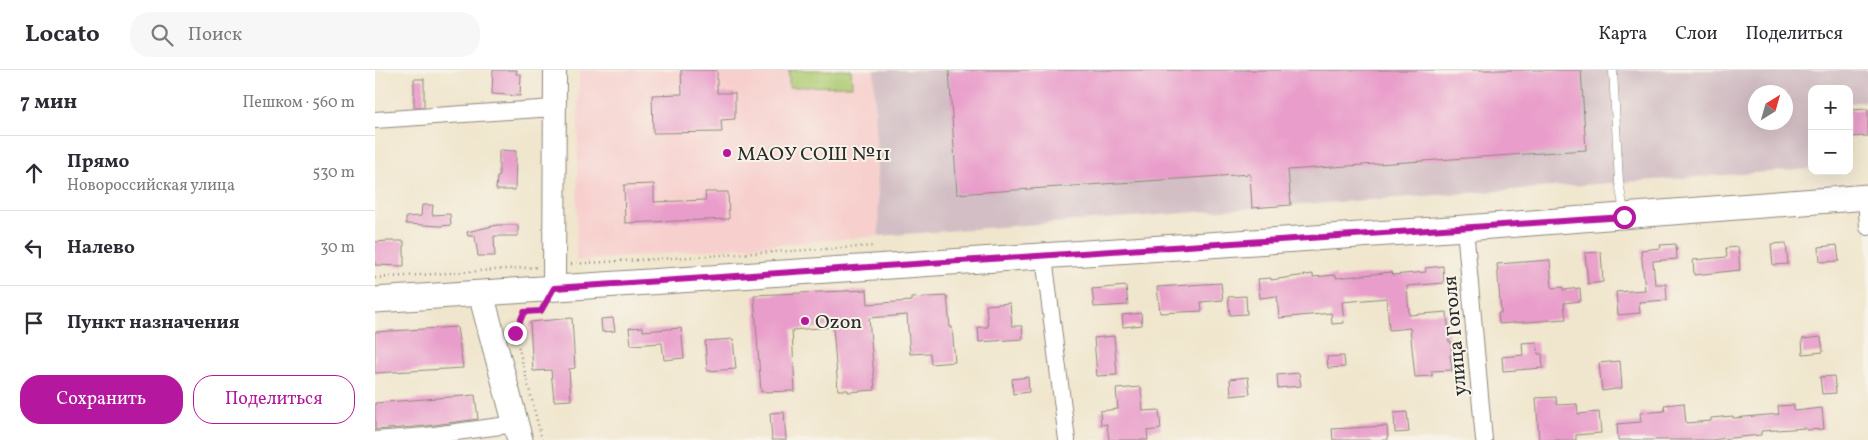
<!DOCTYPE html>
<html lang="ru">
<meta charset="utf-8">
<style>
:root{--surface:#fff;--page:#f7f7f7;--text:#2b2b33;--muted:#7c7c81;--line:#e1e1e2;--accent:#b5179e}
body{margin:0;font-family:Vollkorn,serif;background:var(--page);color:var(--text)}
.controls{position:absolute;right:15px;top:15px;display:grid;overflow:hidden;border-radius:10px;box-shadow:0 5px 20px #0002}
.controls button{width:45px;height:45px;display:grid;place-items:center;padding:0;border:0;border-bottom:1px solid var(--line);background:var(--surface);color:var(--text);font:25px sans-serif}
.compass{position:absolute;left:1373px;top:15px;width:45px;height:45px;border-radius:50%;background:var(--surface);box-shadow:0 5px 20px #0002;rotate:37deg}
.stop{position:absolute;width:15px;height:15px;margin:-11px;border:4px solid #b5179e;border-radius:50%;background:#fff}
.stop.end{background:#b5179e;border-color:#fff;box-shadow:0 1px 5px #0008}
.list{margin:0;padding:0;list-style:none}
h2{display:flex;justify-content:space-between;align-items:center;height:65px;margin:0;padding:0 20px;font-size:21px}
h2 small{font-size:16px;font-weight:400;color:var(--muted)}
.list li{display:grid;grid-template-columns:32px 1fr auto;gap:15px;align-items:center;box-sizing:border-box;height:75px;padding:0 20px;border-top:1px solid var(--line)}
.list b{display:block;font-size:19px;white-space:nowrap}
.list p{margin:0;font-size:16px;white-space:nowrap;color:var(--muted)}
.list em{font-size:16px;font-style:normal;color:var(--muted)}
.actions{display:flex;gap:10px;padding:15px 20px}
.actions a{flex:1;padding:11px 0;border:1px solid var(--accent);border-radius:20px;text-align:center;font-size:18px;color:var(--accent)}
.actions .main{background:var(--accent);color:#fff}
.icon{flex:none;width:28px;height:28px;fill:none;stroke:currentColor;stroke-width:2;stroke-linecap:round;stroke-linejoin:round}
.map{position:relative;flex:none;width:1493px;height:370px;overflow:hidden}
header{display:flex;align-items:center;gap:30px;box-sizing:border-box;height:70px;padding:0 25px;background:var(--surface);border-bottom:1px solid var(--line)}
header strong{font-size:24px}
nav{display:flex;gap:28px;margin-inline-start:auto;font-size:18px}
.search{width:350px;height:45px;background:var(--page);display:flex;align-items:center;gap:12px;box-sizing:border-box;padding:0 18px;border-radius:20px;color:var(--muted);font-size:19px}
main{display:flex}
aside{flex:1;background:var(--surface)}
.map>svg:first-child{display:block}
.built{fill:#f7d0ce}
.industrial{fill:#d2bec4;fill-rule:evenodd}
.green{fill:#adcb72;stroke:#6c7b4e}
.building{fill:#e99dca}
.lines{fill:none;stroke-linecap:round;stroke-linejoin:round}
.service-casing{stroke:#8e887c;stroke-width:9}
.minor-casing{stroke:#8e887c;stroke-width:18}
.secondary-casing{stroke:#8e887c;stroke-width:24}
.primary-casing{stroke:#8e887c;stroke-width:27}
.path{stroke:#8e887c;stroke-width:2.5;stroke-dasharray:1 4;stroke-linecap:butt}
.service{stroke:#fff;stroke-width:8}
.minor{stroke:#fff;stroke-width:16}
.secondary{stroke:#fff;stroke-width:22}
.primary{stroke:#fff;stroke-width:25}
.route{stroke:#b5179e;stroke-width:6}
.poi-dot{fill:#b5179e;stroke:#f7f3e8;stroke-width:2}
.labels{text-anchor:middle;stroke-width:4;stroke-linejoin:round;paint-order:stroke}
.poi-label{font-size:20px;fill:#2b2b2b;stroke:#f7f3e8;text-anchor:start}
.street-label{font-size:20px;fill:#2b2b2b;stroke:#f7f3e8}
</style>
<header>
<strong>Locato</strong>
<div class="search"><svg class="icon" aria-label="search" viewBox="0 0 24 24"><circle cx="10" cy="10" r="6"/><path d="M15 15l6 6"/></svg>Поиск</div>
<nav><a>Карта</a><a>Слои</a><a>Поделиться</a></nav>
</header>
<main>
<aside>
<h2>7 мин<small>Пешком · 560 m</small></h2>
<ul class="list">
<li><svg class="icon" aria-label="ahead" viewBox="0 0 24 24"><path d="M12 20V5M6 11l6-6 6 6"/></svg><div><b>Прямо</b><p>Новороссийская улица</p></div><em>530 m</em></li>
<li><svg class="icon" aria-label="left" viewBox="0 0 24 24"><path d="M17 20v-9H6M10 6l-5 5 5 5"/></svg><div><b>Налево</b></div><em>30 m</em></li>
<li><svg class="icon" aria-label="arrive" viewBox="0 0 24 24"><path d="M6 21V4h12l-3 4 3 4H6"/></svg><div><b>Пункт назначения</b></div></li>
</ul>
<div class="actions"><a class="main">Сохранить</a><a>Поделиться</a></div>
</aside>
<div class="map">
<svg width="1493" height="370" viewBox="0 0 1493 370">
<rect width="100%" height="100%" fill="#f7f3e8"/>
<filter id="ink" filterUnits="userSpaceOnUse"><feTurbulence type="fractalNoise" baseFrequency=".02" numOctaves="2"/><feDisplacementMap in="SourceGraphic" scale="10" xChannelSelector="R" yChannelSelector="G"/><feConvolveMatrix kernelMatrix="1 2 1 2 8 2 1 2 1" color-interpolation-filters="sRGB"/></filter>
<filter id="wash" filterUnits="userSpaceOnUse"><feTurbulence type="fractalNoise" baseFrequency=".0096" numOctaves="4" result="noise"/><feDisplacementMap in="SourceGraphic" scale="20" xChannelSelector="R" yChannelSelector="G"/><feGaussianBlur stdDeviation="1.12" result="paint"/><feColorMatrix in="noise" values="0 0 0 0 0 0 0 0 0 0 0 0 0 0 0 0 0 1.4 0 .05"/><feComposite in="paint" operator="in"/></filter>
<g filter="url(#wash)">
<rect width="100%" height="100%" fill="#f0e6cd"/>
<path class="built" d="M204 0H499L504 166 201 191Z"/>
<path class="industrial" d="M499 0H1493V31L1474 33V19H1437V99L877 138 504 166ZM1380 22H1410V52H1380Z"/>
<path class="green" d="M414 0H476L477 16 414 17Z"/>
<g id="blocks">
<g class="building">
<path d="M118 0H142L141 4H146L145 26 117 24Z"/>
<path d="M306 0H342V23H360V49L346 50 347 62 278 63 277 25 307 24Z"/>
<path d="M574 0H1206L1211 80 913 100 916 135 877 138 875 104 582 124Z"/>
<rect x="39" y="9" width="10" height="28"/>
<path d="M1493 39V66L1474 67V40Z"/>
<path d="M124 80 141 81 140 120H121L122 107H124Z"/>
<path d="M279 114V132L331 130 330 122H353L354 149 250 153 249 115Z"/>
<path d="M47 135H58L57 145 75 144 76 155 65 156 31 154V147L46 146Z"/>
<path d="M122 155H143V166H119L120 186H103L100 166H93L92 162Z"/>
<path d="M13 171H29V196L0 195V172Z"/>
<path d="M1411 173 1413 194 1398 195 1396 174Z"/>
<path d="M1301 174 1302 189 1278 191 1280 214H1291L1292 230 1264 232 1265 243 1243 245 1241 222 1270 220 1266 180 1286 178 1285 175Z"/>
<path d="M1462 175 1464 191 1445 192 1444 177Z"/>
<path d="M1363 177 1365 200 1319 205 1318 190 1352 187 1351 178Z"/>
<path d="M1226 182 1228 212 1213 214 1210 183Z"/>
<path d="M1175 190 1177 218 1188 217V220L1205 218 1206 231 1189 233 1191 249 1124 254 1123 243H1126L1122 194Z"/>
<path d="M1068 196 1069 213 1032 216 1034 245 1072 242 1074 272 1076 271 1077 285H1075L1077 300 1057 301V306L1040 307 1035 258 1014 260 1012 228 967 232 969 253 957 254 956 243 904 248 902 226 885 228 883 209 896 208V210L938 204V207L961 205V208L1017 202 1018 205 1051 202 1050 198Z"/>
<path d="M846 213 848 230 826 232 827 241 785 243 782 217Z"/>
<path d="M751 216 753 235 719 237 717 219Z"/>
<path d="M492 220 493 234 536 231V228L572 226 575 257H577L580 292 556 294 555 283 535 284 532 245 494 248 500 320 473 322V320H463L458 257 417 260 420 321 386 322 379 225Z"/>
<path d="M871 226 872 244 855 245 853 227Z"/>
<path d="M635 233 637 256H647L648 269 604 272 603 257H613L611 235Z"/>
<path d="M766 243 767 255 748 257 747 245Z"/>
<path d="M197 248 200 298 194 299 196 330 179 331 176 300 158 301 155 252Z"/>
<path d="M238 248 240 261 227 262 226 249Z"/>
<path d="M82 257 88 298 0 303V262Z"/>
<path d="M268 257V261L306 258 309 288 289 290 287 273 256 275 254 258Z"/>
<path d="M739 266 742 305 722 306 719 268Z"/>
<path d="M1446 267 1448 282 1428 284 1427 269Z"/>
<path d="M358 269 361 299 332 301 330 271Z"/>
<path d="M1162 272 1163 284H1167L1168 298 1128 301 1127 287 1148 285 1147 273Z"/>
<path d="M969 286 970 297 953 298 952 287Z"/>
<path d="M1245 291 1247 318 1227 321 1224 293Z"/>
<path d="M924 303 926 316 903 318 902 305Z"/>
<path d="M1459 306 1461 323 1447 324 1445 307Z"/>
<path d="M653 307 654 322 638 324 637 309Z"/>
<path d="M873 307 875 324 856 326 855 309Z"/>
<path d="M766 317 768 341 784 340 786 359 772 361 773 370H734L732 354 726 355 725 341 743 339 741 319Z"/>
<path d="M100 325 103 349 51 356 0 360V333Z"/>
<path d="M1181 327 1182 335 1202 334 1203 344 1224 342 1226 363 1201 365V370H1164L1161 328Z"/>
<path d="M1309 333 1311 353 1336 351V348L1358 346V348L1404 344 1403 336 1419 335V341L1447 338 1449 359 1431 360V358L1386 361V365L1335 370H1243L1242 354 1266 352 1265 343 1290 341 1289 335Z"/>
<path d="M409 342 411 370H397L395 343Z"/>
<path d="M1032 342 1034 362 1020 363 1019 343Z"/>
<path d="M1012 356 1013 370H958L957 359Z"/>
</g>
</g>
</g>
<g filter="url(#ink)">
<use href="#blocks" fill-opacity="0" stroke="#8e887c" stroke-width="1"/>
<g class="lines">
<defs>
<path id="service" d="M1238 0 1244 112 1249 142"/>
<g id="minor">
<path d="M0 50 179 38"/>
<path d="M1491 127 1493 157"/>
<path d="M1090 158 1109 370"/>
<path d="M669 187 692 370"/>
<path d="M0 370 52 366 140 354"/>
</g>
<path id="secondary" d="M179 218 180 0"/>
<g id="primary">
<path d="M106 224 145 370"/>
<path d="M0 230 1090 158 1493 127"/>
</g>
</defs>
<use href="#service" class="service-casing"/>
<use href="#minor" class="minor-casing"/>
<use href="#secondary" class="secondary-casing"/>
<use href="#primary" class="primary-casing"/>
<g class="path">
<path d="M196 194 500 176"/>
<path d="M0 208 163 197"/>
<path d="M167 370 140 263 149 242 166 241 169 237"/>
</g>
<use href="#service" class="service"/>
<use href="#minor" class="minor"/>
<use href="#secondary" class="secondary"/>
<use href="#primary" class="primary"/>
</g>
</g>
<g class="lines" filter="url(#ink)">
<path class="route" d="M140 263 149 242 166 241 179 218 1249 147"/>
</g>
<g class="poi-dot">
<circle cx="352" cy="83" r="5"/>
<circle cx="430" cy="251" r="5"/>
</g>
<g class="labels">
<g class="poi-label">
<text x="362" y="90">МАОУ СОШ №11</text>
<text x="440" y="258">Ozon</text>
</g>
<g class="street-label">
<text transform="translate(1079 266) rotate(-95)" y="7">улица Гоголя</text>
</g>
</g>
</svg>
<div class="controls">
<button>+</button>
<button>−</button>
</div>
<svg class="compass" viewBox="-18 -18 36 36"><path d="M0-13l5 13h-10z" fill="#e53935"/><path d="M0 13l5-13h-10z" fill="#7c7c81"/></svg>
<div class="stop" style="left:1249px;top:147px"></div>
<div class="stop end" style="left:140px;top:263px"></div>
</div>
</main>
